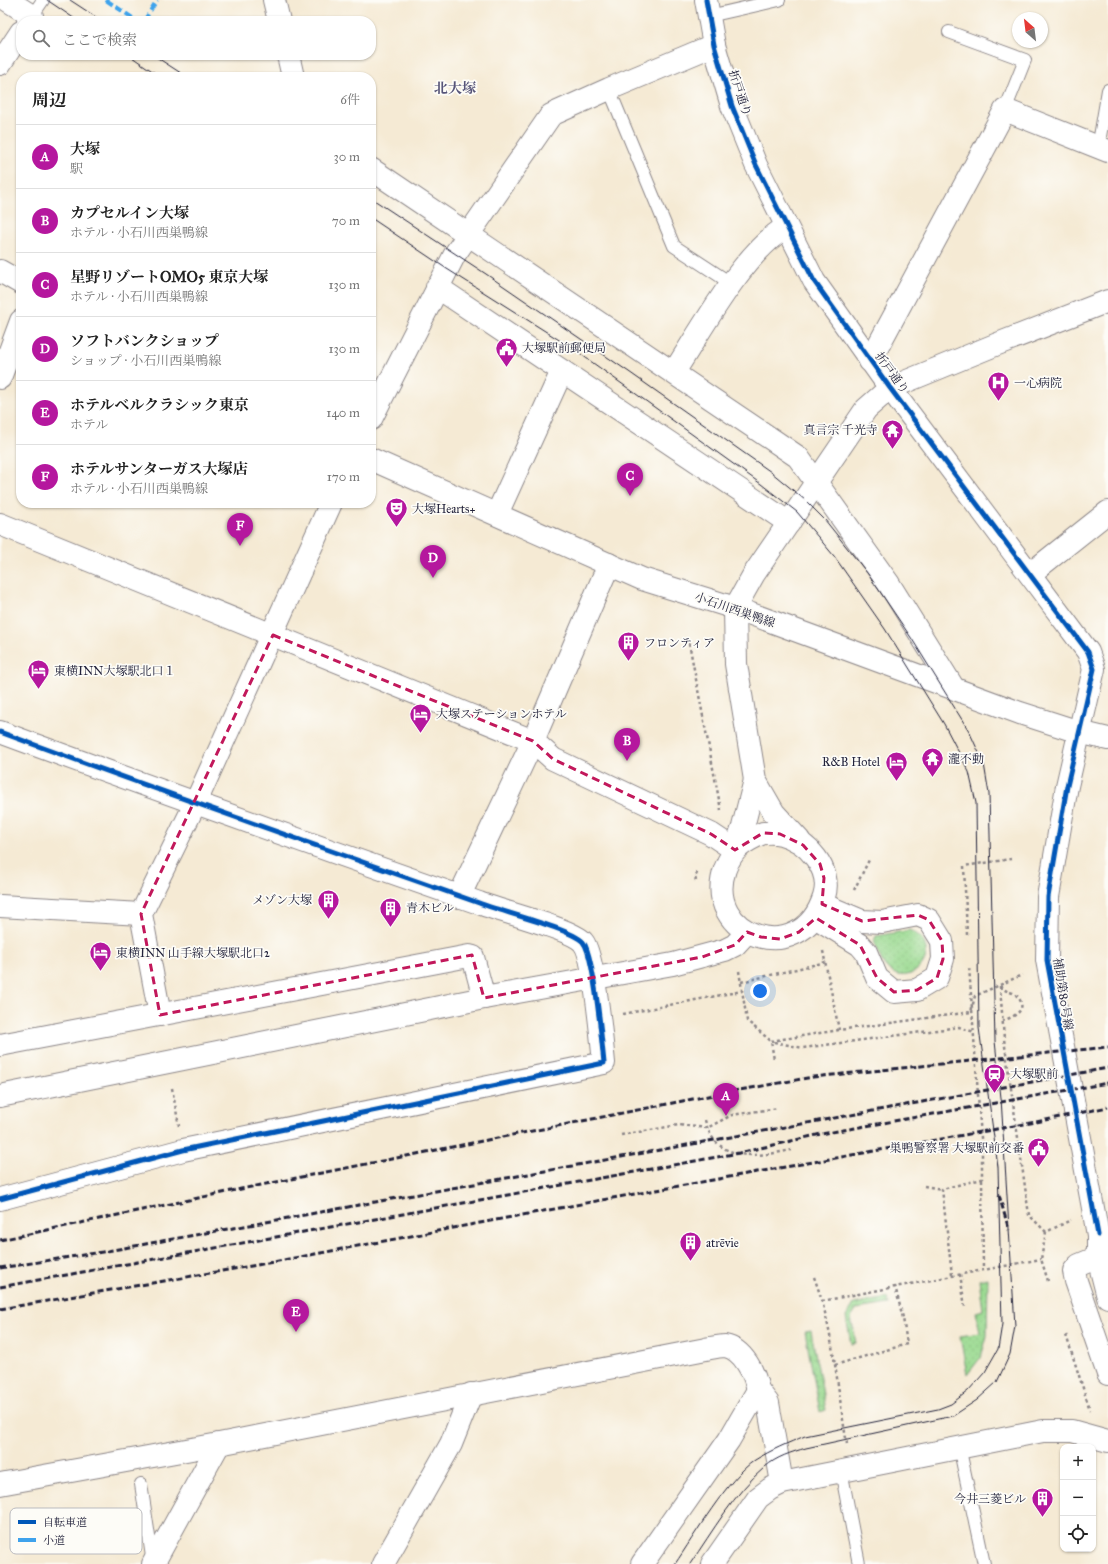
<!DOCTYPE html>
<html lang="ja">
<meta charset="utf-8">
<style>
:root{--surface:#fff;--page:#f2f2f2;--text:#222;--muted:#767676;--line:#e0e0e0;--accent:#b5179e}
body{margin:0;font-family:"IM FELL Great Primer","Noto Serif JP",serif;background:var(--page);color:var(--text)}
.controls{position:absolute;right:12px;bottom:12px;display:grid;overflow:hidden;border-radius:8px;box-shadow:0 1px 3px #0004}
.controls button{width:36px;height:36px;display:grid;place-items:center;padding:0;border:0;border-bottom:1px solid var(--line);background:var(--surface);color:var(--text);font:20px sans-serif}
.compass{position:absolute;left:1012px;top:12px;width:36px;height:36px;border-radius:50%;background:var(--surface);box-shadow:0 1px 3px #0004;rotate:332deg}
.you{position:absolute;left:760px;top:991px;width:14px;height:14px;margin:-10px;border:3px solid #fff;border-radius:50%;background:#1a73e8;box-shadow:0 0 0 6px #1a73e833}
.badge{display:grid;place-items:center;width:26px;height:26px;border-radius:50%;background:var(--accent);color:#fff;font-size:13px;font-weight:700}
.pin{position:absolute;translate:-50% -33px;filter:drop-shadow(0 1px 2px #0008)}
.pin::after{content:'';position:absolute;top:21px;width:14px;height:12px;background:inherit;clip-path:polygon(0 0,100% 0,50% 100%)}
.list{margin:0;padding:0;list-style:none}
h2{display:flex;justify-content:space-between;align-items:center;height:52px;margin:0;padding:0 16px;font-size:17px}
h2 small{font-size:13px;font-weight:400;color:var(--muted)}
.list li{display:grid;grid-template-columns:26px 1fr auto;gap:12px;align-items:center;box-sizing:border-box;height:64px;padding:0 16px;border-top:1px solid var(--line)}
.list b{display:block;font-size:15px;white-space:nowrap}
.list p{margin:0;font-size:13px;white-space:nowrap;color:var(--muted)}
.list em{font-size:13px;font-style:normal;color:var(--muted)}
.icon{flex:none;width:22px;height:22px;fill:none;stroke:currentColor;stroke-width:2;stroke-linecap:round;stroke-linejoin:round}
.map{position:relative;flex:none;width:1108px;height:1564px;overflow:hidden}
.search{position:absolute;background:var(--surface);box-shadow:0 1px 3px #0004;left:16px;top:16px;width:360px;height:44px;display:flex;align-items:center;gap:10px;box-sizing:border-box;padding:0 14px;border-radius:16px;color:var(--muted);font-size:15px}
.panel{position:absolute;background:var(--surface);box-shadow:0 1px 3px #0004;left:16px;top:72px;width:360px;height:436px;border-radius:16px}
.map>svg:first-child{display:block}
.green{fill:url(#green-dots);stroke:#5e7e65}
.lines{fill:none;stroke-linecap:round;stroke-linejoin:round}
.lane-casing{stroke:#8c8688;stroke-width:14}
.street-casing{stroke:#8c8688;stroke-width:24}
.secondary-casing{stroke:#8c8688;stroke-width:24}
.path{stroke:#8c8688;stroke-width:2.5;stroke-dasharray:3 3;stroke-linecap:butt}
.lane{stroke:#fff;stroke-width:12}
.street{stroke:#fff;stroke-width:22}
.secondary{stroke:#fff;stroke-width:22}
.tram{stroke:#22223b;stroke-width:1}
.rail{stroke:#22223b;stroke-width:3;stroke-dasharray:6 3;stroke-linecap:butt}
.quiet{stroke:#3ea2ec;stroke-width:4;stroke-dasharray:8 4;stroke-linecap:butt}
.cycleway-casing{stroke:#fdfcf7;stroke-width:8}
.cycleway{stroke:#0057b8;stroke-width:5}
.marked{fill:none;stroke:#c2185b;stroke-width:3;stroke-dasharray:8 5;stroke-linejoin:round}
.labels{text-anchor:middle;stroke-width:3.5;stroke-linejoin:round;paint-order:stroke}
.street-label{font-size:12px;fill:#22223b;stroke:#fdfcf7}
.poi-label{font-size:12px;fill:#22223b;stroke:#fdfcf7;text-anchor:start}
.quarter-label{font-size:14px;font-weight:bold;fill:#575579;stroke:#fdfcf7}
.key{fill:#fdfcf7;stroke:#bbbbbf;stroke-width:1}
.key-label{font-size:11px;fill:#22223b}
</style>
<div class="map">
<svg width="1108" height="1564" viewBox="0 0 1108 1564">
<defs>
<pattern id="green-dots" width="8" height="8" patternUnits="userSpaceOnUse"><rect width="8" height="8" fill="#99d98f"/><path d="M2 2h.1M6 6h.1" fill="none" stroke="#84ba7c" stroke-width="1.8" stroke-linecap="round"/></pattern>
</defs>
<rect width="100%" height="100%" fill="#fdfcf7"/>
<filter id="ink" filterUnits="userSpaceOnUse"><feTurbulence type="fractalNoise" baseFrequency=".025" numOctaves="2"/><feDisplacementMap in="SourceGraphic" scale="8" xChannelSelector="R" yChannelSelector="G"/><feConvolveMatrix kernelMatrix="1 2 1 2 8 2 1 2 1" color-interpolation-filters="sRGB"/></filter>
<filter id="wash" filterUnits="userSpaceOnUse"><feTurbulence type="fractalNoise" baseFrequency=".012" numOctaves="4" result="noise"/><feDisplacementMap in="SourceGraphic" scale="16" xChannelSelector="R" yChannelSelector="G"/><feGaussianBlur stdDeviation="0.9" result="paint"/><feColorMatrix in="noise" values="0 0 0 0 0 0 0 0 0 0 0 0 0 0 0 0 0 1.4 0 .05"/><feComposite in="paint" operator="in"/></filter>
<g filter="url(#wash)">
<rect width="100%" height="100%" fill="#f5ead4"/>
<g class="green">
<path d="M910 930C948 949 910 993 887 968 880 961 878 950 874 941L876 936Z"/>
<path d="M988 1278 987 1336 981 1357 967 1375 960 1336 980 1333 976 1312 983 1310 979 1280Z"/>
<path d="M888 1298 889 1304 857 1309 851 1318 856 1343 851 1344 846 1317 854 1304Z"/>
<path d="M811 1331 826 1410 820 1412 805 1332Z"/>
</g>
</g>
<g filter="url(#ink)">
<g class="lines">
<defs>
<g id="lane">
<path d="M32 16 43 0"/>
<path d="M709 16 779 0"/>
<path d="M949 32 1025 60 1005 110"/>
<path d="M609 89 674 246 732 284"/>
<path d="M1098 148 1108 90"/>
<path d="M959 1446 984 1564"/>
<path d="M841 1470 859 1564"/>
<path d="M141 1484 153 1563"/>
</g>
<g id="street">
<path d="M7 0 32 16 28 21"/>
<path d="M274 0 279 21"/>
<path d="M288 55 293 77"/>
<path d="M0 64 21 32"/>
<path d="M371 169 798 457 889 584 953 687"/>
<path d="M437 287 789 523"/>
<path d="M870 361 1005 110 1108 151"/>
<path d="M674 372C702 329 743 253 786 227"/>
<path d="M0 378 21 321"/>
<path d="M371 419 455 254 551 115 609 89 714 45"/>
<path d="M497 514 562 371"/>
<path d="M0 524 533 741 553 759 711 834 735 850 743 827 755 780"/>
<path d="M1030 574 1108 512"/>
<path d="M0 732C159 791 319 847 479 903 499 911 572 929 583 942 594 954 602 1043 604 1063L183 1150 0 1199"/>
<path d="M755 780 774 813 799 840"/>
<path d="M763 833C768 833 775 832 781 834 807 841 833 869 824 897 800 971 702 935 725 869 733 848 743 842 763 833Z"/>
<path d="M459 897 533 741 609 564"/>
<path d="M0 906 141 914"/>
<path d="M815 917 860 945 866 952 877 978 894 992 917 990 937 978 943 959 942 941 929 920 918 915 882 922 862 921 822 904"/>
<path d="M160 1015 141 914 195 804 331 503"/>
<path d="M0 1045 469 956 473 957 484 998"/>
<path d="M153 1564 219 1444"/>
<path d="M383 1564 451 1444 471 1394"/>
<path d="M642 1564 729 1440 758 1390 768 1403 782 1483"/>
<path d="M712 1564 758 1498 770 1489 782 1483 1043 1431H1072L1108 1441"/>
</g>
<g id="secondary">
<path d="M706 0 714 45 732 106 756 165 814 281 890 388 1088 652 1094 669 1067 786 1048 897 1047 960 1098 1235V1258L1108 1297"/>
<path d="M0 271 21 283"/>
<path d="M371 459 642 579 735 608 1020 713 1079 732 1108 739"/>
<path d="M755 780 736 664 735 608 754 574 866 409 890 388 995 345 1108 301"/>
<path d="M0 1096 484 998 673 964 725 950 735 945 747 932"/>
<path d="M1108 1253 1079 1265 1074 1271 1076 1281 1108 1374"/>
<path d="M0 1484 219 1444 706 1349C711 1348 719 1346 725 1346 743 1349 755 1374 758 1390"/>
</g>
</defs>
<use href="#lane" class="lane-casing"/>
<use href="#street" class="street-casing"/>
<use href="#secondary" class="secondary-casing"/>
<g class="path">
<path d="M689 643 721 810"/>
<path d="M696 881 695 877 698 871"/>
<path d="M854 890 869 860"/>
<path d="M967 935 964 866 1011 859"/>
<path d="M823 951 839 1030"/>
<path d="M739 971 747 1021 771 1041 774 1060"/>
<path d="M741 982 826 962"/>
<path d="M1000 986 1004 1039 1029 1215 1046 1232"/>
<path d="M1000 986C1005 991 1007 991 1013 993 1016 995 1019 997 1020 1000 1026 1012 1012 1017 1003 1021"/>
<path d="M623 1014 742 991"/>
<path d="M771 1041 839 1030 971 1012 975 996 1022 975"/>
<path d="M774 1042 803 1048 959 1027 974 1032"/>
<path d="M172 1088 179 1126"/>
<path d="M705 1120C715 1163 758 1157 791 1150"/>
<path d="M621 1135 679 1125 707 1128 732 1115 778 1108"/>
<path d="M982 1179 983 1270"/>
<path d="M924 1186 942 1189"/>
<path d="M960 1274 965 1307"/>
<path d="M952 1275 942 1189 982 1179V1152L969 966"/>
<path d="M814 1277C834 1330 837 1389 847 1444"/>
<path d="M1048 1281 1041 1259 1046 1232 1071 1220"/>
<path d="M822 1301 1041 1259"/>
<path d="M1066 1335 1090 1410"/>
<path d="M835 1365 907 1344 903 1318 895 1286"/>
</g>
<use href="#lane" class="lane"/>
<use href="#street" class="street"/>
<use href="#secondary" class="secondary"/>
<g class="tram">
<path d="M47 0 78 21"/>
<path d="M70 0 102 21"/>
<path d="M129 55 161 77"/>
<path d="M153 55 187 77"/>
<path d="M371 198 486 274 629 372 771 472 805 500 825 520 868 574 912 639 969 731 984 764 989 794 995 1041 1001 1098 1015 1326 1010 1354 997 1382 977 1400 953 1416 806 1448C792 1452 776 1457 765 1467 734 1493 713 1531 690 1564"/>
<path d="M371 218 447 269 575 350 761 484 797 512 834 556 885 629 944 724 969 772 976 803 979 1028 998 1167 1002 1324 998 1349 985 1372 968 1391 951 1404 938 1409 805 1436C788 1443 771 1450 755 1460 727 1479 695 1535 675 1564"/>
</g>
<g class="rail">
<path d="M999 1195 1009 1230"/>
<path d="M0 1240 241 1189 723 1093 813 1077 1108 1047"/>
<path d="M0 1268 102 1252 1108 1068"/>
<path d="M0 1287 739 1153 821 1134 1108 1083"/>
<path d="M0 1309 257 1265 618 1197 1036 1122 1108 1107"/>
</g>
<g class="quiet">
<path d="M106 0 137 21"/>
<path d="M144 21 157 0"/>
</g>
<defs>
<g id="cycleway">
<path d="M706 0 714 45 732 106 756 165 814 281 890 388 1088 652 1094 669 1067 786 1048 897 1047 960 1098 1235"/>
<path d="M0 732C159 791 319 847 479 903 499 911 572 929 583 942 594 954 602 1043 604 1063L183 1150 0 1199"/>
</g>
</defs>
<use href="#cycleway" class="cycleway-casing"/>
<use href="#cycleway" class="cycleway"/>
</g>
</g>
<path class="marked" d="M273 635 533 741 553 759 711 834 735 850 763 833 780 834 803 845 820 864 824 878 822 904 862 921 918 915 929 920 942 941 943 959 937 978 917 990 894 992 877 978 860 945 816 918 799 932 780 939 761 937 747 932 735 945 702 957 484 998 472 955 160 1015 141 914Z"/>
<defs>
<symbol id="civic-pin" viewBox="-11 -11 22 30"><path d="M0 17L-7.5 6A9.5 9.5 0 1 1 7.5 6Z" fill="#b5179e" stroke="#fdfcf7"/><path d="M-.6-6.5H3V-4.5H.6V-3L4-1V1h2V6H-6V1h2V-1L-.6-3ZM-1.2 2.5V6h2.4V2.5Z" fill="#fff"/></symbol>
<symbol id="hospital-pin" viewBox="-11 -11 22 30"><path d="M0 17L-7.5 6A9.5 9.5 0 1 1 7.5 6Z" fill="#b5179e" stroke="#fdfcf7"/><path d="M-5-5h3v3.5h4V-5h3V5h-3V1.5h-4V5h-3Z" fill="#fff"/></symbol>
<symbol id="temple-pin" viewBox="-11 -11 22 30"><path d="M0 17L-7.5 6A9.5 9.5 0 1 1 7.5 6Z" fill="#b5179e" stroke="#fdfcf7"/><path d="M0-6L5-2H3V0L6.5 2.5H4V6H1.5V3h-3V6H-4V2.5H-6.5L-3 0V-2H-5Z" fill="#fff"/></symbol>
<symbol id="theatre-pin" viewBox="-11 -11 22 30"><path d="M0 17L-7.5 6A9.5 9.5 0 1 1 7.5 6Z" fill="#b5179e" stroke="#fdfcf7"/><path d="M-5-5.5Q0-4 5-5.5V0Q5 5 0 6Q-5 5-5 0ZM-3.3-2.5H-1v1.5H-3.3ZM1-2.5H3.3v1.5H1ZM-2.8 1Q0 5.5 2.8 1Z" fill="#fff"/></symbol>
<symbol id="building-pin" viewBox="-11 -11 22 30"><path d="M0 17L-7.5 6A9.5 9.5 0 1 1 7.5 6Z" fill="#b5179e" stroke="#fdfcf7"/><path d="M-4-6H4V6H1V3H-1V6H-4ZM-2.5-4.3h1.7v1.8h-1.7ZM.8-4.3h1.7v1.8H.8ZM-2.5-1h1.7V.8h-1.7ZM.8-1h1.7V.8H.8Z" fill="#fff"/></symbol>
<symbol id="hotel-pin" viewBox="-11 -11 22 30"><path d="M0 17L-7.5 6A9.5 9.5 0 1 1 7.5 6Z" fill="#b5179e" stroke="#fdfcf7"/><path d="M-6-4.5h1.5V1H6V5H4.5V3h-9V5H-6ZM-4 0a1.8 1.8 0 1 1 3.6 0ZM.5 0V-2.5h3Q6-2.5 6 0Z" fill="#fff"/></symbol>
<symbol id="station-pin" viewBox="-11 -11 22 30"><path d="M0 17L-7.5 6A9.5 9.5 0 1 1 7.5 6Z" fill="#b5179e" stroke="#fdfcf7"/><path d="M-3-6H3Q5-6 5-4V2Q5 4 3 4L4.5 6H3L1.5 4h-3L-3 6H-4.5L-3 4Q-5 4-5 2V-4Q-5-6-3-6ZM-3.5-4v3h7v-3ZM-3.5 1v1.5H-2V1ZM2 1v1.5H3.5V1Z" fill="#fff"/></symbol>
</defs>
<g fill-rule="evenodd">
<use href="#civic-pin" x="494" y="336" width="25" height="34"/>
<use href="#hospital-pin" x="986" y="370" width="25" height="34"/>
<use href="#temple-pin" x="880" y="418" width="25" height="34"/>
<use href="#theatre-pin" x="384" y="496" width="25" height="34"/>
<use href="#building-pin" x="616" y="630" width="25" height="34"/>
<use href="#hotel-pin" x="26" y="658" width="25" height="34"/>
<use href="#hotel-pin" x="408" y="702" width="25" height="34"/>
<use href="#temple-pin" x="920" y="746" width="25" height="34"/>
<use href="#hotel-pin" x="884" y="750" width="25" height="34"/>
<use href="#building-pin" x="316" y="888" width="25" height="34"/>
<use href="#building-pin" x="378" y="896" width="25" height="34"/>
<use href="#hotel-pin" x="88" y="940" width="25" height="34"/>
<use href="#station-pin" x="982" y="1062" width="25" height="34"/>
<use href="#civic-pin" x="1026" y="1136" width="25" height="34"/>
<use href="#building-pin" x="678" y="1230" width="25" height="34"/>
<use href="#building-pin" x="1030" y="1486" width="25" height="34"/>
</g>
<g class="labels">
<g class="street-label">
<text transform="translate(740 93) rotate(72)" y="4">折戸通り</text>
<text transform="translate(892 373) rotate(54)" y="4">折戸通り</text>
<text transform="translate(735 610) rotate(19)" y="4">小石川西巣鴨線</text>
<text transform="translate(1063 994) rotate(81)" y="4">補助第80号線</text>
</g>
<g class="poi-label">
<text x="522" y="352">大塚駅前郵便局</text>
<text x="1014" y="387">一心病院</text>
<text x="878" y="434" text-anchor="end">真言宗 千光寺</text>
<text x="412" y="513">大塚Hearts+</text>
<text x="644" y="647">フロンティア</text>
<text x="54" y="675">東横INN大塚駅北口１</text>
<text x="436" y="718">大塚ステーションホテル</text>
<text x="948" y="763">瀧不動</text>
<text x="880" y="766" text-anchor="end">R&amp;B Hotel</text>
<text x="312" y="904" text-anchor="end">メゾン大塚</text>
<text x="406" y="912">青木ビル</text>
<text x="116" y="957">東横INN 山手線大塚駅北口2</text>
<text x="1010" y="1078">大塚駅前</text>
<text x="1024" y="1152" text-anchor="end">巣鴨警察署 大塚駅前交番</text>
<text x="706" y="1247">atrēvie</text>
<text x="1026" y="1503" text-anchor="end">今井三菱ビル</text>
</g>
<g class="quarter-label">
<text x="455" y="93">北大塚</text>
</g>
</g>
<rect x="10" y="1508" width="132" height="46" rx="6" class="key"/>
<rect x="18" y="1520" width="18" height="4" fill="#0057b8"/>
<rect x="18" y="1538" width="18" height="4" fill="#3ea2ec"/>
<g class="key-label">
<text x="43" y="1526">自転車道</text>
<text x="43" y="1544">小道</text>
</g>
</svg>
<div class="controls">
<button>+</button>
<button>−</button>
<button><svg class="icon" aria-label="locate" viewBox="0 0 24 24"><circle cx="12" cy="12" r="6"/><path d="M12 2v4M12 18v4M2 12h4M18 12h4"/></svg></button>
</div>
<svg class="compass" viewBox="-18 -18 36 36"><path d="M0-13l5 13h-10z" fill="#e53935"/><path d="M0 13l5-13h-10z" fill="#767676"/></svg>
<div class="you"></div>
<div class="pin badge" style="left:726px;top:1116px">A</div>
<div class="pin badge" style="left:627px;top:761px">B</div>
<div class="pin badge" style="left:630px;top:496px">C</div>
<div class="pin badge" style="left:433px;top:578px">D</div>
<div class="pin badge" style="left:296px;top:1332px">E</div>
<div class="pin badge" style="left:240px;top:546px">F</div>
<div class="search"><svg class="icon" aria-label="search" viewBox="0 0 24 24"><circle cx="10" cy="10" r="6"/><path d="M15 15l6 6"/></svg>ここで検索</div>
<section class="panel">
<h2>周辺<small>6件</small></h2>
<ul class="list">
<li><span class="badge">A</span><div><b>大塚</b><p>駅</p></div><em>30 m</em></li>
<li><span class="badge">B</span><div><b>カプセルイン大塚</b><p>ホテル · 小石川西巣鴨線</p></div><em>70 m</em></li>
<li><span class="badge">C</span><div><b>星野リゾートOMO5 東京大塚</b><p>ホテル · 小石川西巣鴨線</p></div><em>130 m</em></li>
<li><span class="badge">D</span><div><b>ソフトバンクショップ</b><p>ショップ · 小石川西巣鴨線</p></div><em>130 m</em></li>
<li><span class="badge">E</span><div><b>ホテルベルクラシック東京</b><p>ホテル</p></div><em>140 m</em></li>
<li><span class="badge">F</span><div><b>ホテルサンターガス大塚店</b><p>ホテル · 小石川西巣鴨線</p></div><em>170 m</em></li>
</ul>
</section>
</div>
